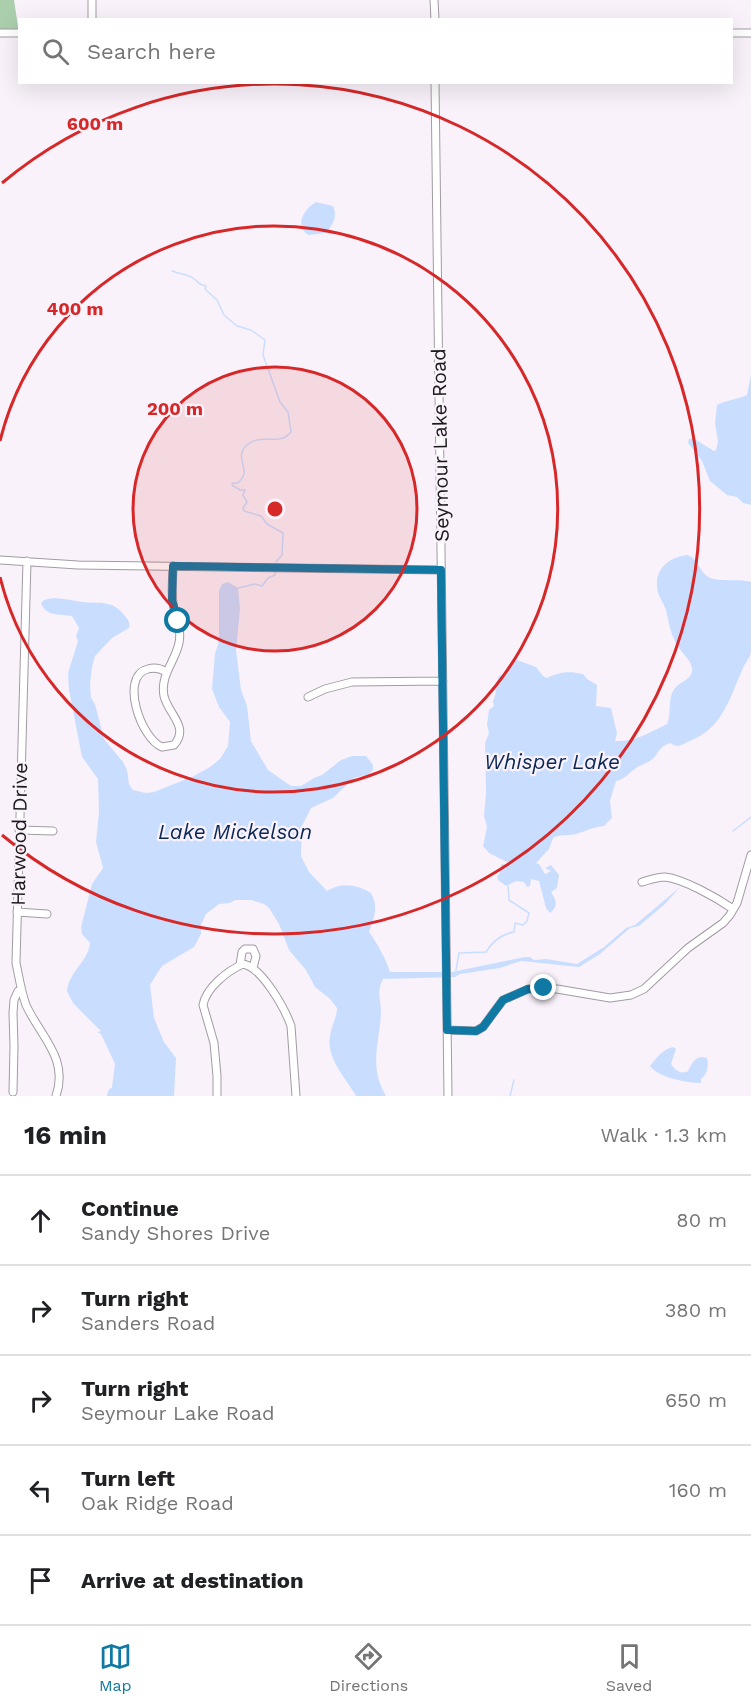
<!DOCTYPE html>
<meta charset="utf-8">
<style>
body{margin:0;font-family:"Work Sans",sans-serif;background:#f2f2f2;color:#202124}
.stop{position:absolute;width:18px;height:18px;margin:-14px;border:4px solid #0f79a4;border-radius:50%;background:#fff}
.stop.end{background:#0f79a4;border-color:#fff;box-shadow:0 2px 6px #0008}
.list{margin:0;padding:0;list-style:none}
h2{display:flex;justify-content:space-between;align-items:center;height:78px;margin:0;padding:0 24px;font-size:26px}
h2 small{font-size:20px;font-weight:400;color:#757577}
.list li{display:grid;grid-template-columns:39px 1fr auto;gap:18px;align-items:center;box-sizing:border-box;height:90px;padding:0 24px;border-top:2px solid #e0e0e0}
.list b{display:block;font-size:22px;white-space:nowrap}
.list p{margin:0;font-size:20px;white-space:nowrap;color:#757577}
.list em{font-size:20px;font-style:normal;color:#757577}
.icon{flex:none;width:33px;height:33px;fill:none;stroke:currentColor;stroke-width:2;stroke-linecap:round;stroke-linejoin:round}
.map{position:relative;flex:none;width:751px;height:1096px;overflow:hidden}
.search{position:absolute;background:#fff;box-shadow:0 6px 24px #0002;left:18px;right:18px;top:18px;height:66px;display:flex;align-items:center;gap:15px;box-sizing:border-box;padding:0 21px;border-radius:0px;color:#757577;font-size:22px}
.sheet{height:528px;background:#fff}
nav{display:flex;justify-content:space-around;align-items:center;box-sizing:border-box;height:84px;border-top:2px solid #e0e0e0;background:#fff;font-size:16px;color:#757577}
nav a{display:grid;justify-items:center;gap:3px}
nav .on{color:#0f79a4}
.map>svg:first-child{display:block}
.green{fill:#abcfac}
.water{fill:#c9deff}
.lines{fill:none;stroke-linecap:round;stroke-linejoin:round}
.stream{stroke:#c9deff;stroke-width:1.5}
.minor-casing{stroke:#a29ba3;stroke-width:9}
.minor{stroke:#fff;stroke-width:7}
.route{stroke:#0f79a4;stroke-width:8}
.ring{fill:none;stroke:#d62828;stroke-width:3}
.labels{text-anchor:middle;stroke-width:4.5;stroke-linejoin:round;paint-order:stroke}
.street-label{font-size:20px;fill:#1c191c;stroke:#faf2fb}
.water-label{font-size:21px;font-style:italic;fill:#092756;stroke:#faf2fb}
.centre{fill:#d62828;stroke:#faf2fb;stroke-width:3}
.ring-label{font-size:18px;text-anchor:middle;font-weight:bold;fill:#d62828;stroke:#faf2fb;stroke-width:4.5;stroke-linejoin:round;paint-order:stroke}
</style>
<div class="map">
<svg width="751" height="1096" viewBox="0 0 751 1096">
<rect width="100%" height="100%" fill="#faf2fb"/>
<path class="green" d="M0 0H14L19 33H0Z"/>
<path class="water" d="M316 202 333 206C338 217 333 224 326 233L308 235C294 225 304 209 316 202Z
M751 374V505L743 503 737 497 727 495 710 481 702 461 688 443 689 439 693 438 714 451 716 450 718 442 715 423 717 405C722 402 740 398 747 395Z
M687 555C699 559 698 569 707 576 715 583 739 578 751 582 751 602 751 634 751 652 750 658 745 663 743 668 730 697 723 728 690 741 682 744 679 749 670 743 662 746 661 748 656 755 651 763 643 763 636 768 629 773 625 779 616 781L610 801 612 818 604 826C593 827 586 831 576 834 568 836 559 834 553 838L549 849 536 863 539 864 545 874 551 871 545 868 551 865 559 875 557 888 551 892C556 900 559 906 550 913L546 908 539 881 531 879 530 886 527 887 524 882 516 881 506 886 498 880 497 877 501 871V864L507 865 509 863 489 853 483 846 487 827 484 816 486 792 485 743 489 733 487 725 489 710 494 706 493 701 496 693 495 686 499 676 508 672V667L517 660 536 667 543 676 547 678C560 672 568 671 583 674L587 679 597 685 596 706 611 708 617 733 615 741C635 742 650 732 667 724 672 713 667 698 675 688 680 682 694 678 692 668 691 660 681 652 677 645 670 633 669 623 666 610 664 604 660 599 658 593 653 571 666 558 687 555Z
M228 582 238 588 240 609 236 650 241 690 247 706 251 741 268 770 291 786H301L314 778 322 775 341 760 352 756H366L373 765V770L369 774 354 778 333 798 311 808 302 826 301 856 309 872 327 891C340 882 357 884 371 893 379 908 374 917 369 932 377 943 386 959 390 972H452L525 957H530L534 960 546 959 577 964 604 947 626 928 635 925 680 887 665 904 639 926 630 928 600 954 579 967 521 961 500 968 460 974 455 977 383 979C376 993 381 998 381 1012 380 1043 368 1065 386 1096H356C346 1078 326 1059 330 1036 331 1026 337 1018 337 1008L330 999 315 987 306 970 289 950 279 924 269 908 264 904 251 900H235L230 903 219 904 206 914 201 925V934L194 947 162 966 150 985 154 1018 164 1042 176 1058 174 1096H107L108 1091 112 1087 115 1064 101 1034 97 1032 101 1031 73 1003 67 991C69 971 88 962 90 943L82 934 81 927 92 884 103 868 96 842 99 812 98 779 82 757 69 690 68 673 78 641 76 636 79 628 72 616C60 614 46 617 41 603L44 600C57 596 68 600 82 602 100 604 112 599 125 616 129 621 130 622 129 628L112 638 95 656 92 667 90 684 91 698 95 704 104 739 123 762 127 770 129 784 133 790 146 793 154 792 194 776 210 767 220 759 228 746 230 722 219 707 212 689 215 654 219 641V591L222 584Z
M673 1047 676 1049 671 1064C675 1070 681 1075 688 1071 692 1063 696 1054 707 1058 709 1065 707 1075 701 1079V1083C688 1083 659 1078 650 1066 657 1057 662 1050 673 1047Z"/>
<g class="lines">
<path class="stream" d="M172 271C179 274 187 274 193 278 199 282 198 285 206 286L205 289 217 300 224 315 237 326 251 330 265 340 263 355 280 402 288 412 291 432C278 448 260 430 244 448 238 456 244 464 244 471 245 476 241 480 238 483H233L232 485 240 490H245L243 495 247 502 243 508 244 511 261 516 267 524 283 533 282 555 276 562
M238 588 255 584 262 586 268 578 275 575 276 571
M733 831 751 817
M456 970 459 953 486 952C492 942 502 934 514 932L515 923 523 925 527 921 529 913 509 900 508 886
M510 1096 514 1080"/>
<defs>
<path id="minor" d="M92 0V20
M434 0 435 20
M0 33H20
M732 33H751
M435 82 448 1096
M0 560 78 565 441 570
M27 561 16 963C19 977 21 991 26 1005 40 1036 69 1058 56 1096
M166 672C160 668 155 667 148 669 119 676 141 739 162 747L174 745C190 727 168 714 164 696 160 675 175 662 179 643 182 628 175 617 173 603 171 591 173 578 173 566
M308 697 325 689 352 682 443 681
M19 830 53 831
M642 882C649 880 657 877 665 877 684 879 717 898 733 909
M17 912 47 914
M240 965 242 952 245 949H253L256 956 253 968
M447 1030 476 1031 483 1027 503 1000 528 989H557L610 998 631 995 644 989 688 948 723 923 730 915 737 903 751 855
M13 1092 14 1046 13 1013 14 1000 18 991 21 990
M217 1096V1076L214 1043 203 1005C206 988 227 971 243 964 262 967 285 1009 291 1026L296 1096"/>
</defs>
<use href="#minor" class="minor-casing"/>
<use href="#minor" class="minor"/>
</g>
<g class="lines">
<path class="route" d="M178 621 172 600 173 566 441 570 447 1030 476 1031 483 1027 503 1000 528 989 544 988"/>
</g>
<circle cx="275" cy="509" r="142" fill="#d62828" fill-opacity=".12"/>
<g class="ring">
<circle cx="275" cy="509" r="142"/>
<path d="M0 441A283 283 0 1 1 0 577"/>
<path d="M2 183A425 425 0 1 1 2 835"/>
</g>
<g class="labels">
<g class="street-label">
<text transform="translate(440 445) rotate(-91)" y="7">Seymour Lake Road</text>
<text transform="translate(19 834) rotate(-89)" y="7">Harwood Drive</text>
</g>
<g class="water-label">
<text x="552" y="769">Whisper Lake</text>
<text x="235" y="839">Lake Mickelson</text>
</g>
</g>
<circle cx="275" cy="509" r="9" class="centre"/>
<g class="ring-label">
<text x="95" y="130">600 m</text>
<text x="75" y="315">400 m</text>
<text x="175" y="415">200 m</text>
</g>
</svg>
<div class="stop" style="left:178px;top:621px"></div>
<div class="stop end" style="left:544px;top:988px"></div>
<div class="search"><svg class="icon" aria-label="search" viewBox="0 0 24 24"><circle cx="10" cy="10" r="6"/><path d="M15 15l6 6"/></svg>Search here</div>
</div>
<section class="sheet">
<h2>16 min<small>Walk · 1.3 km</small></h2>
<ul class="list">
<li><svg class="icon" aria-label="ahead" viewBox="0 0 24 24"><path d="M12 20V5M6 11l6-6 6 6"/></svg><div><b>Continue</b><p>Sandy Shores Drive</p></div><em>80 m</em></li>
<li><svg class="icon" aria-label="right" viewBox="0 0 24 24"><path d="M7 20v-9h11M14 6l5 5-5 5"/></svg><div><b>Turn right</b><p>Sanders Road</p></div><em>380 m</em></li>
<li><svg class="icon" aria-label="right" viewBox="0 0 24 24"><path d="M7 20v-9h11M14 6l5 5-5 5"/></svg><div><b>Turn right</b><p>Seymour Lake Road</p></div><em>650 m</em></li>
<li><svg class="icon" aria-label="left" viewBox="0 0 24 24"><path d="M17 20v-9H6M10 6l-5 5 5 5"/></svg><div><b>Turn left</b><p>Oak Ridge Road</p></div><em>160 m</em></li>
<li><svg class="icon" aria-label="arrive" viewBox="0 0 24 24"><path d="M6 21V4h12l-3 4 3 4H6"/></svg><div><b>Arrive at destination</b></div></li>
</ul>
</section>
<nav>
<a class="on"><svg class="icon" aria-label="map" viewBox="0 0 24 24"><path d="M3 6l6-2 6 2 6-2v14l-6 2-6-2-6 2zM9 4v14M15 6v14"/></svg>Map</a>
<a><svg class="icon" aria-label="directions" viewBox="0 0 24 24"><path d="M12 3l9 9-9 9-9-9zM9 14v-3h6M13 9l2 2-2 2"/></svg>Directions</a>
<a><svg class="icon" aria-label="saved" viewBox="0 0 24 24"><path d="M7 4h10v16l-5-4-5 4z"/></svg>Saved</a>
</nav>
